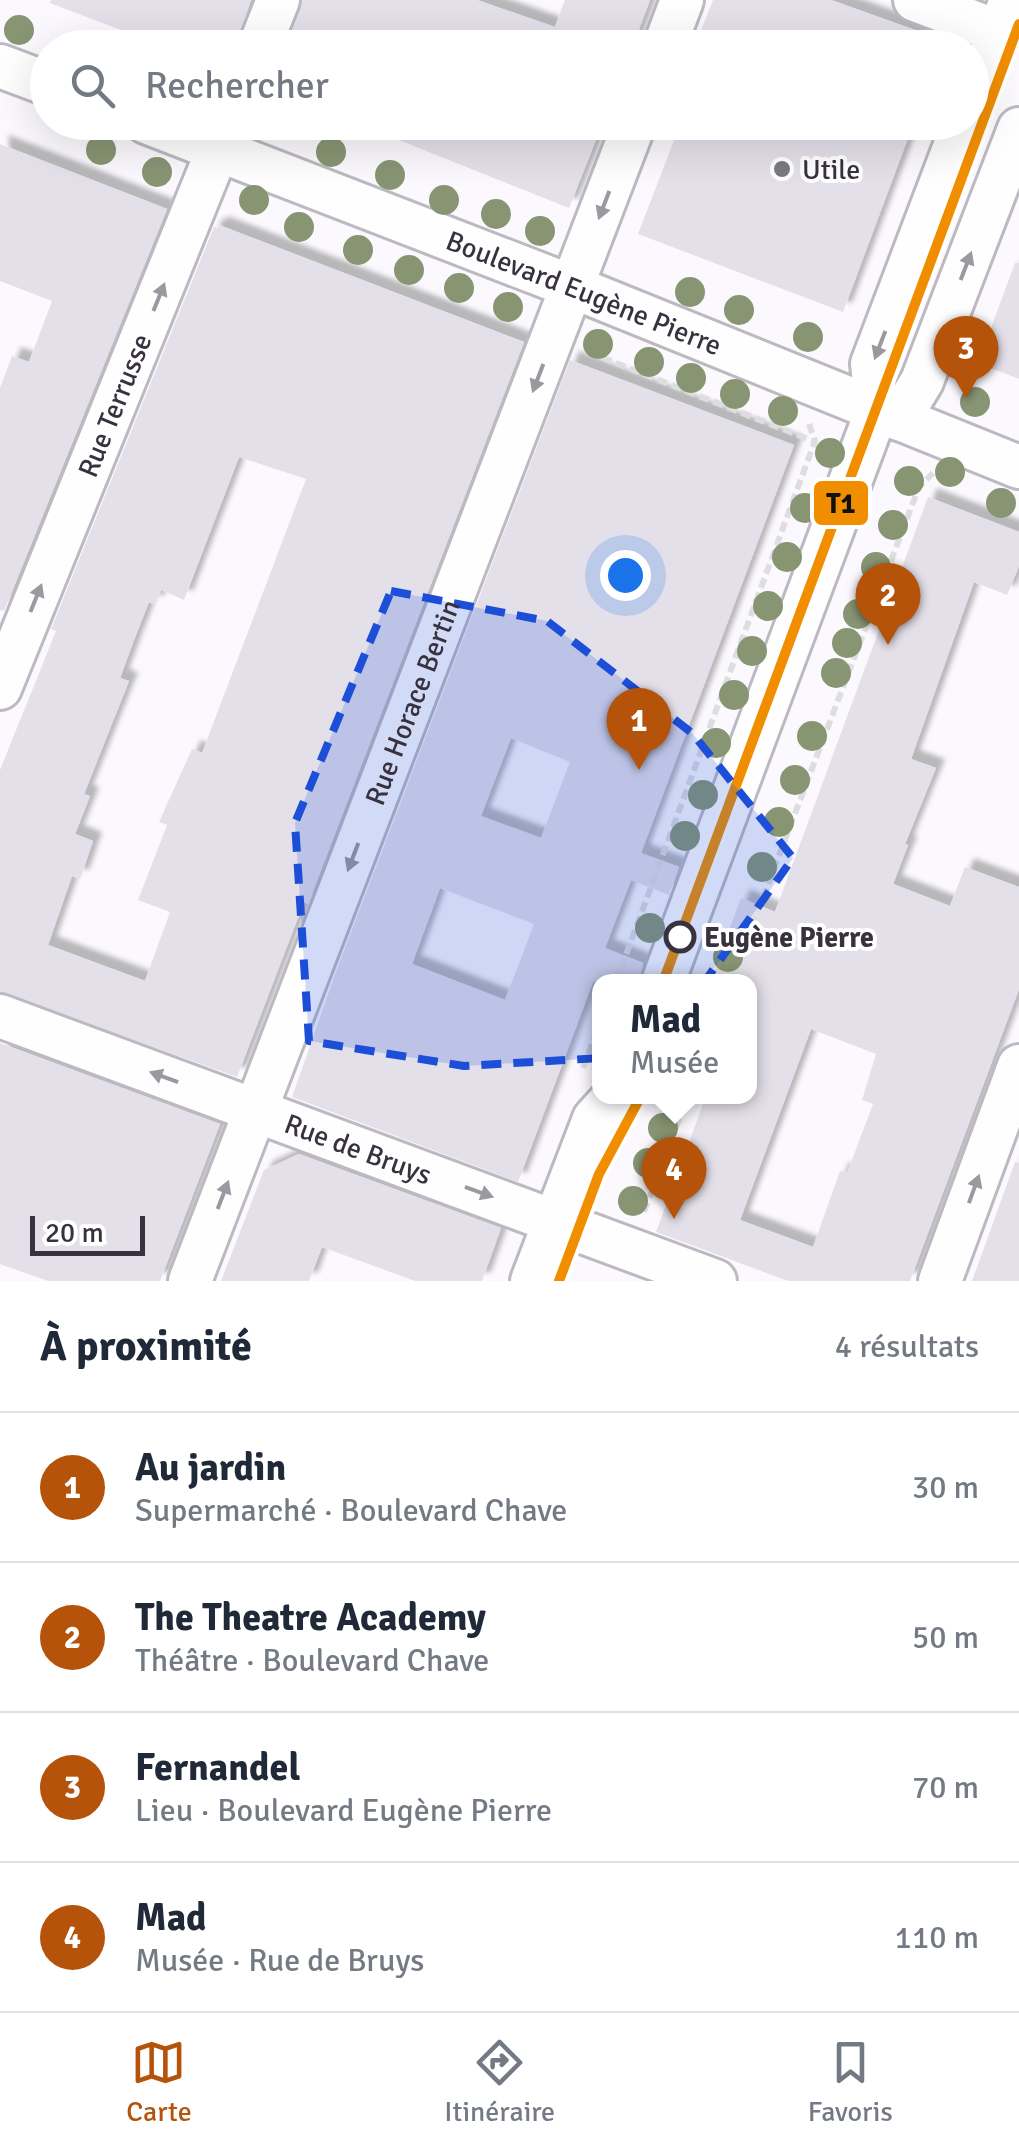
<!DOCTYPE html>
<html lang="fr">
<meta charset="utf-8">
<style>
body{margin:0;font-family:Signika,sans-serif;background:#f6f6f7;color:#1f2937}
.scale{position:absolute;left:30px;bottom:25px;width:115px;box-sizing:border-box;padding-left:10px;border:5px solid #38323f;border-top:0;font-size:28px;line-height:35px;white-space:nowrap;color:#38323f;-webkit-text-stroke:8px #fff;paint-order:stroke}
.you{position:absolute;left:625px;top:575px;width:35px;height:35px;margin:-25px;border:8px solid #fff;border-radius:50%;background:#1a73e8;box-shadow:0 0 0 15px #1a73e833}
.badge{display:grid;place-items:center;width:65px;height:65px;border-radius:50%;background:#b45309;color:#fff;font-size:32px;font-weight:700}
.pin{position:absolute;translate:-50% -82px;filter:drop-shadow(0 2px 5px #0008)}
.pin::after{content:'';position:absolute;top:52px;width:35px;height:30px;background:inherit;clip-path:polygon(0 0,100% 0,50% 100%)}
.popup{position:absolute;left:592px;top:974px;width:165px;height:130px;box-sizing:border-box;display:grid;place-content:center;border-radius:20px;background:#fff;filter:drop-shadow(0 2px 8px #0005);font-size:32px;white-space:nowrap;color:#747a83}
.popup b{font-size:38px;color:#1f2937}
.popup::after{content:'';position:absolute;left:50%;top:100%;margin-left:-20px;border:20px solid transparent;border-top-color:#fff}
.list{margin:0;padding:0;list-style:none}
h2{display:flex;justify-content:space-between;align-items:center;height:130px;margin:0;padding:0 40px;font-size:42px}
h2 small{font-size:32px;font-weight:400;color:#747a83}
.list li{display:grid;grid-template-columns:65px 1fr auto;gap:30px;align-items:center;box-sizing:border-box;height:150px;padding:0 40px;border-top:2px solid #e0e1e3}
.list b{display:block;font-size:38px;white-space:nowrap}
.list p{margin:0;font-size:32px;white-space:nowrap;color:#747a83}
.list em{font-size:32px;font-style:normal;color:#747a83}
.icon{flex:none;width:55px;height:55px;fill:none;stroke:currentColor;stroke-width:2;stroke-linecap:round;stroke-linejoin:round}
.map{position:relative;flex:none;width:1019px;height:1281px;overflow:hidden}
.search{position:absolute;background:#fff;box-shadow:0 10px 40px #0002;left:30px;right:30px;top:30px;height:110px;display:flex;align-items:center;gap:25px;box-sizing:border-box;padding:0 35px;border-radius:55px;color:#747a83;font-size:38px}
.sheet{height:730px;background:#fff}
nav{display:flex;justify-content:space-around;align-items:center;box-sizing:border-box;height:140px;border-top:2px solid #e0e1e3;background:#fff;font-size:28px;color:#747a83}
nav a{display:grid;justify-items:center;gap:5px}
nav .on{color:#b45309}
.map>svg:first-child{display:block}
.building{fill:#e4e0ea;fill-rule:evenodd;filter:url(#shadow)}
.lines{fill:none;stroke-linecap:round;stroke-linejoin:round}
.minor-casing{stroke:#bcb9c1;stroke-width:48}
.path{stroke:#dedddf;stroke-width:6;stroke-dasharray:10 5;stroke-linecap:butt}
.minor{stroke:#fefeff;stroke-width:42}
.tram-1-casing{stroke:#fff;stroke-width:18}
.tram-1{stroke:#f18e00;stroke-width:10}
.tree{fill:#879573}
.oneway{fill:#9b989f}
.marked{fill:#1d4ed8;fill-opacity:0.2;stroke:#1d4ed8;stroke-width:8;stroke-dasharray:20 12;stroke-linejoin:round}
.poi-dot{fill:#7c7882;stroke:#fff;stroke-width:4}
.stop-dot{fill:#fff;stroke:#38323f;stroke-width:5}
.labels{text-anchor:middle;stroke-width:8;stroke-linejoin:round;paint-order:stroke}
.poi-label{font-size:28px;fill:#38323f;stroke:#fff;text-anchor:start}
.street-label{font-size:28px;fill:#38323f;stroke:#fff}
.stop-label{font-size:28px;font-weight:bold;fill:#38323f;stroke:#fff;text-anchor:start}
.line-badge{stroke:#fff;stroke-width:4}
.pale-badge-label{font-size:28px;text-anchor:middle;font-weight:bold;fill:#111}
</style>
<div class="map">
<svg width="1019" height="1281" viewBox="0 0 1019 1281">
<defs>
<filter id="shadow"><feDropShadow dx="9" dy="-9" stdDeviation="2.5" flood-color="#0004"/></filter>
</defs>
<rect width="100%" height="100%" fill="#fbf9fe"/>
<path class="building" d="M51 0H251L235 48H168L50 3Z
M302 0H477L555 27 565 0H650L632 48H286Z
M713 0H831L951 43 950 48H694Z
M354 122H603L569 208Z
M681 122H914L843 312 638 234Z
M0 144 167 209 4 611 0 610V388L12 356 29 362 52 301 0 281Z
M219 225 524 342 308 904 304 902 237 1077 0 992V770L56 631 51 629 214 227 218 228ZM239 457 306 479 202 753 192 749 159 822 167 825 138 900 170 912 145 981 48 945 72 876 80 879 93 841 75 834 90 796 84 794 129 681 120 678 134 640 149 602 155 605 161 590 184 600Z
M1015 263H1019V379L978 363Z
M570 360 794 445 641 853 679 867 669 895 631 880 605 948 643 963 639 982H593L518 1182 292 1097 337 969ZM511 738 570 762 541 838 481 816ZM440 888 534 924 505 1000 412 964Z
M928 497 1019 532V566L1007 595 974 582 911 759 936 768 905 844 908 845 893 884 950 906 965 867 1019 887V989L910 1281H788L656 1232 706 1096H749V982H710L741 898 775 912ZM811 1029 876 1054 862 1100 873 1104 847 1173 840 1171 813 1247 740 1220Z
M0 1043 220 1124 160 1281H48L0 1264Z
M299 1154 501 1228 482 1281H415L322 1247 309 1281H221L264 1170Z
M1015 1162 1019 1163V1281H972Z"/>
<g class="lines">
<defs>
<g id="minor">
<path d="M915 0 999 32"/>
<path d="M259 48 278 0"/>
<path d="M664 48 682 0"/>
<path d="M0 66 48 84"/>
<path d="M972 104 1011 0"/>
<path id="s1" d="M146 122 573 287 1019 467"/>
<path d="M899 419 922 381 1019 129"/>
<path id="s2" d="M0 688 229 122"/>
<path d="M663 982 877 410 872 364 964 122"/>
<path id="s3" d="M0 1016 715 1281"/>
<path id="s4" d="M190 1281 635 122"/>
<path d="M532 1281 594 1119 615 1096"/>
<path d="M940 1281 1019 1066"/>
</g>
</defs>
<use href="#minor" class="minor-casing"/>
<path class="path" d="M588 352 813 441
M616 982 815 441 809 424
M731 982 919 487 933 473
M583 1068 599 1026
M644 1212 688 1096"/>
<use href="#minor" class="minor"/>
<defs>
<path id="tram-1" d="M663 982 1019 24
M559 1281 599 1174 641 1096"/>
</defs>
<use href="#tram-1" class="tram-1-casing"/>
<use href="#tram-1" class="tram-1"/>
</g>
<g class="tree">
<circle cx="19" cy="30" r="15"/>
<circle cx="101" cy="150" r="15"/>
<circle cx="331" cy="152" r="15"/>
<circle cx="157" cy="172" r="15"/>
<circle cx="390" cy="175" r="15"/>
<circle cx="254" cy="200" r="15"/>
<circle cx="444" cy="200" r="15"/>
<circle cx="496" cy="214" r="15"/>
<circle cx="299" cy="227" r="15"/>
<circle cx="540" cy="231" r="15"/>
<circle cx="358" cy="250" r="15"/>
<circle cx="409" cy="270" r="15"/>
<circle cx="459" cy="288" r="15"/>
<circle cx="690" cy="292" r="15"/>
<circle cx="508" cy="307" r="15"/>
<circle cx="739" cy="310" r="15"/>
<circle cx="808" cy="337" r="15"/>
<circle cx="598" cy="344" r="15"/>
<circle cx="649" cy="362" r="15"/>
<circle cx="691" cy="378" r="15"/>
<circle cx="735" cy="394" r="15"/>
<circle cx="975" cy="402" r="15"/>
<circle cx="783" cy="411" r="15"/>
<circle cx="830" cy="453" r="15"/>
<circle cx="950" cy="472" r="15"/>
<circle cx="909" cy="481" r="15"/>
<circle cx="1001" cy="503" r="15"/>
<circle cx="805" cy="508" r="15"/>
<circle cx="893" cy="525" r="15"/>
<circle cx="787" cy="557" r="15"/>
<circle cx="876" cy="567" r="15"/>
<circle cx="768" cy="606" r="15"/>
<circle cx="858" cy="614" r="15"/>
<circle cx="847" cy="643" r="15"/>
<circle cx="752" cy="651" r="15"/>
<circle cx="836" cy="673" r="15"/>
<circle cx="734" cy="695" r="15"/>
<circle cx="812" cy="736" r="15"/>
<circle cx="716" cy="743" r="15"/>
<circle cx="795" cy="780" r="15"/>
<circle cx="703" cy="795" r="15"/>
<circle cx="779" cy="822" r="15"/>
<circle cx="685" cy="836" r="15"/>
<circle cx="762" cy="867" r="15"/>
<circle cx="650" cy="928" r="15"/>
<circle cx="728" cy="957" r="15"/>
<circle cx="663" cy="1128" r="15"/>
<circle cx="648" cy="1163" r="15"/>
<circle cx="633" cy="1201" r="15"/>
</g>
<defs><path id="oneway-solid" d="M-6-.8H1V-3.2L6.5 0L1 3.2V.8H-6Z" transform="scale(2.5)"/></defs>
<g class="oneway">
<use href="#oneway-solid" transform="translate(604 205) rotate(111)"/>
<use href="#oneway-solid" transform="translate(966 266) rotate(-69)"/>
<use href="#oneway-solid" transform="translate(159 297) rotate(-68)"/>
<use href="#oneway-solid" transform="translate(880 345) rotate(111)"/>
<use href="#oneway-solid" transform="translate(538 378) rotate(111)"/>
<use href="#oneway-solid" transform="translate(36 598) rotate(-68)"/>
<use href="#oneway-solid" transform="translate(353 857) rotate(111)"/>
<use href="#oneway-solid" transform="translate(164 1077) rotate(-160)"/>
<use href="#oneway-solid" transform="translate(974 1189) rotate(-70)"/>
<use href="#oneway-solid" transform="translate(479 1192) rotate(20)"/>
<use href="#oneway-solid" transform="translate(223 1195) rotate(-69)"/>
</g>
<path class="marked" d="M391 591 547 621 692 733 793 858 652 1055 464 1066 309 1041 295 823Z"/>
<circle class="poi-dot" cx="782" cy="169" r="10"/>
<circle class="stop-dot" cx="680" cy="937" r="14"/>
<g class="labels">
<g class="poi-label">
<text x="802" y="179">Utile</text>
</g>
<g class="street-label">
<text dy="10" stroke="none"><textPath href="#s1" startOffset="470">Boulevard Eugène Pierre</textPath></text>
<text dy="10" stroke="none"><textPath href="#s2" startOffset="305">Rue Terrusse</textPath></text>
<text dy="10" stroke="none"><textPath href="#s4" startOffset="620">Rue Horace Bertin</textPath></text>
<text dy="10" stroke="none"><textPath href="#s3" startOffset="382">Rue de Bruys</textPath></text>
</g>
<g class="stop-label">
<text x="704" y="947">Eugène Pierre</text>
</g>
</g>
<rect class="line-badge" x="812" y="479" width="58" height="48" rx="10" fill="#f18e00"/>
<g class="pale-badge-label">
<text x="841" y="513">T1</text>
</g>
</svg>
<div class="scale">20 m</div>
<div class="you"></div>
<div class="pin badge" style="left:639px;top:770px">1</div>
<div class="pin badge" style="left:888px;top:645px">2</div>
<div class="pin badge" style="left:966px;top:398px">3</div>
<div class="pin badge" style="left:674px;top:1219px">4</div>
<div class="popup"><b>Mad</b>Musée</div>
<div class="search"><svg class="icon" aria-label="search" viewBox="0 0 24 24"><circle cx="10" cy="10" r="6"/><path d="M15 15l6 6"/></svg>Rechercher</div>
</div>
<section class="sheet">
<h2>À proximité<small>4 résultats</small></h2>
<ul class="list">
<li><span class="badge">1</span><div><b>Au jardin</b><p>Supermarché · Boulevard Chave</p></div><em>30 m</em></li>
<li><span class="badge">2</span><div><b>The Theatre Academy</b><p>Théâtre · Boulevard Chave</p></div><em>50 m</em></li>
<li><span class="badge">3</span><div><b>Fernandel</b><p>Lieu · Boulevard Eugène Pierre</p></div><em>70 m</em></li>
<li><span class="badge">4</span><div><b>Mad</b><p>Musée · Rue de Bruys</p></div><em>110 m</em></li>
</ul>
</section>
<nav>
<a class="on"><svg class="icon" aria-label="map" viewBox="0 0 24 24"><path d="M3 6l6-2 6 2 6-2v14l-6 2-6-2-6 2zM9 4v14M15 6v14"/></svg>Carte</a>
<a><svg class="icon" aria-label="directions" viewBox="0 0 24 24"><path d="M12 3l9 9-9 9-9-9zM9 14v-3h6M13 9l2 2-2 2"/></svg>Itinéraire</a>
<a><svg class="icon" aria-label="saved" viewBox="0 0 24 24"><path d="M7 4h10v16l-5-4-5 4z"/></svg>Favoris</a>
</nav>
